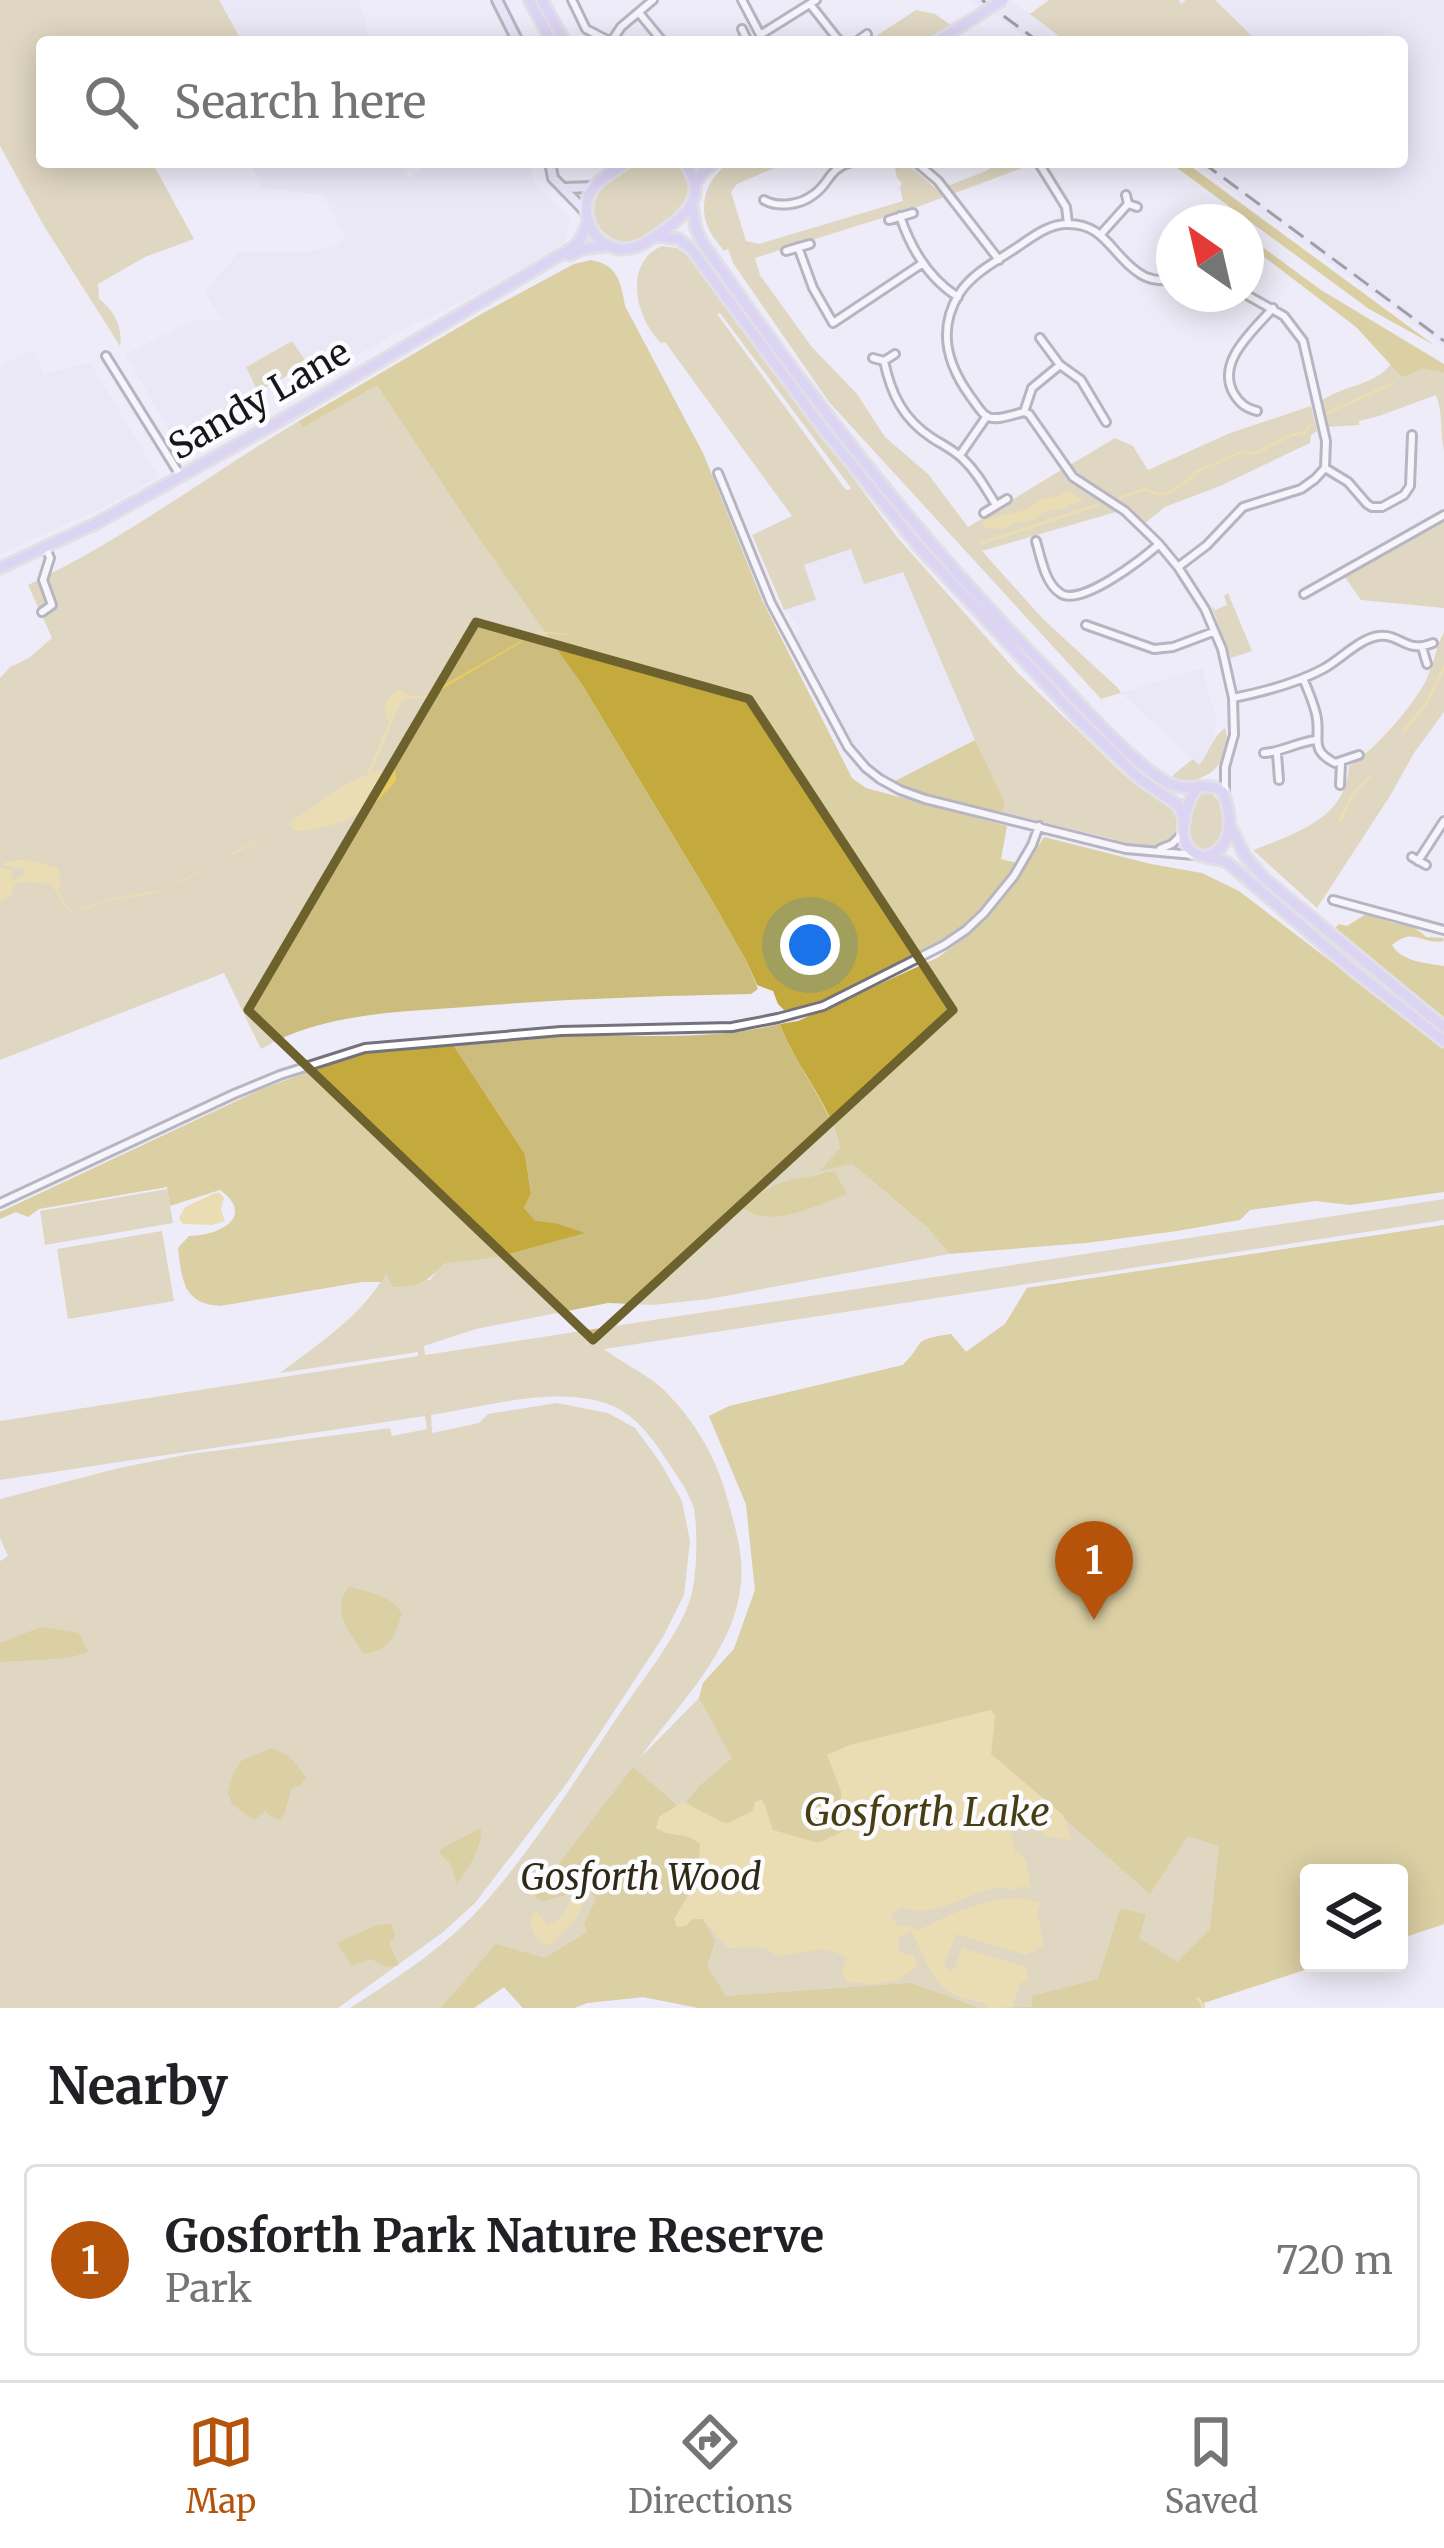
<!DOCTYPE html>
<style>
body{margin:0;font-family:Merriweather,serif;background:#f6f6f6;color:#202124}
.controls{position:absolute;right:36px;bottom:36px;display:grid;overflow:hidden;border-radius:12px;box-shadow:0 6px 30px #0003}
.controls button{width:108px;height:108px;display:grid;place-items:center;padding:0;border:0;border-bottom:3px solid #e0e0e0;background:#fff;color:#202124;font:60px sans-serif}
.compass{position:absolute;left:1156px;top:204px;width:108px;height:108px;border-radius:50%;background:#fff;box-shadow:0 6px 30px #0003;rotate:326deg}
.you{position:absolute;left:810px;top:945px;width:42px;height:42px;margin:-30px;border:9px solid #fff;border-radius:50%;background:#1a73e8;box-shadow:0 0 0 18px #1a73e833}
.badge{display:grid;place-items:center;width:78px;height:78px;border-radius:50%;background:#b45309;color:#fff;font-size:39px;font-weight:700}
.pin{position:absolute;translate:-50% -99px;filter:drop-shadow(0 3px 6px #0008)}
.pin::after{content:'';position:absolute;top:63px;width:42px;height:36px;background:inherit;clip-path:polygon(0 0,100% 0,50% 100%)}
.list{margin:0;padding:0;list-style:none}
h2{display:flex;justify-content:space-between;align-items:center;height:156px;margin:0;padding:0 48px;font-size:51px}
h2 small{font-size:39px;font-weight:400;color:#757577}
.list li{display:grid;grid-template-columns:78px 1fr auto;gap:36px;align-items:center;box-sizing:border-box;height:192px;margin:0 24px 24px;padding:0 24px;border:3px solid #e0e0e0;border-radius:12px}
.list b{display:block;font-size:45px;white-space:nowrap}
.list p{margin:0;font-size:39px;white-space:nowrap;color:#757577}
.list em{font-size:39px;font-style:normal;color:#757577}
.icon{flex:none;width:66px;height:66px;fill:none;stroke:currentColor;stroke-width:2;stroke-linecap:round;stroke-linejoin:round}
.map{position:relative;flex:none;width:1444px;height:2008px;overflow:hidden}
.search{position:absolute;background:#fff;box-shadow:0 6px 30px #0003;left:36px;right:36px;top:36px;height:132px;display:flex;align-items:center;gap:30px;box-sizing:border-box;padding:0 42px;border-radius:12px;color:#757577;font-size:45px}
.sheet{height:372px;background:#fff}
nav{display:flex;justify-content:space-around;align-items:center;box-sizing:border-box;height:168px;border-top:3px solid #e0e0e0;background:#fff;font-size:33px;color:#757577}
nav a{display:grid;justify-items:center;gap:6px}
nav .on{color:#b45309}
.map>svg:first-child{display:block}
.built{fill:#e5e0f4}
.green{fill:#ccbd7f;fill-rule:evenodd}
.forest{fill:#c4aa3d}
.water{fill:#e5cb60}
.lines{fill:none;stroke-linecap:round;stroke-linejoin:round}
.stream{stroke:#e5cb60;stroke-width:3}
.street-casing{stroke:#74727d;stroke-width:12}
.secondary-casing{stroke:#74727d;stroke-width:14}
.primary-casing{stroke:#d1d0d1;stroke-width:15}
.street{stroke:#fff;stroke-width:6}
.secondary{stroke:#e2dbf5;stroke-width:8}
.primary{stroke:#c6b7eb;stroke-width:9}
.rail{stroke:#3f3e44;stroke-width:3;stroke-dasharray:18 9;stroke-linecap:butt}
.primary-bridge-casing{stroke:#d1d0d1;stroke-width:15;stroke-linecap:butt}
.primary-bridge{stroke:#c6b7eb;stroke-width:9}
.marked{fill:none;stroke:#6d612e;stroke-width:9;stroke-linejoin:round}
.labels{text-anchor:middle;stroke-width:9;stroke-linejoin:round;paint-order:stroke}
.street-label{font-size:36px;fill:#17161b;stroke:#fcfbfe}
.park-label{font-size:36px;font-style:italic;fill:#2f2a17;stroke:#fcfbfe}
.water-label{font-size:39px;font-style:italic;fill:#493e11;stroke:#fcfbfe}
</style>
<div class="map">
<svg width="1444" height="2008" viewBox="0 0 1444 2008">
<rect width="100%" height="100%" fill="#efecf9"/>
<path class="built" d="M219 0H358L365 19 368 42H240Z
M968 0H1011L1030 14 1049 0H1444V346L1191 162H1402V42H1031L996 16Z
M250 162H398L408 177 433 162H529L534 184 571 217 564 243 477 294 394 334 318 378 292 341 247 366 265 414 189 458 184 456 125 354 195 320 222 321 205 292 238 253 311 251 330 247 346 239 324 195 263 188Z
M33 350 44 374 90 362 157 473 156 478 104 507 0 554V365Z
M852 549 864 583 903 571 975 740 895 781 879 769 850 738 798 639 799 627 790 614 784 610 816 600 804 565Z
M1202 668 1217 722 1211 746 1199 765 1121 693Z"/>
<path class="green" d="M0 0H219L239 36 240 42H42V162H152L194 239 145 257 98 284 99 299C114 310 123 327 120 346L44 226 0 146Z
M1049 0H1178L1182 4 1186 0H1215L1258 42H1067L1030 14Z
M916 10 935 14 952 26 924 42H867Z
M637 162H674C704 190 680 211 655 228 648 233 640 240 631 241 603 246 584 213 600 191 609 179 625 171 637 162Z
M731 162H788L737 184 731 192 746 241 759 244 903 201 900 188 902 183 897 178 894 162C913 164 923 178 937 190L986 171 998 162H1038L920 206 755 258 760 275 811 346 857 394 885 437 928 474 968 527 1061 470 1068 480 1116 512 982 551 1043 619 1118 688 1121 693 1101 699 829 402 733 263 728 249 724 251C718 243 710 234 707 225 698 201 710 174 731 162Z
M662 246 677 248 687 255 897 537 1017 672 1124 775 1172 810 1177 816 1178 830C1162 851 1134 852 1113 839L1002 812 1005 802 975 740 903 572 864 584 851 549 804 565 816 600 784 610 752 535 792 516 665 342 661 343C636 319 622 263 662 246ZM720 313 851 488V489L846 490 717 314Z
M292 341 308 364 258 392 246 367Z
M1391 364 1402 376 1423 369 1444 373V451C1440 432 1443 413 1436 395L1379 416 1359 421V425L1327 427 1320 402C1342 385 1375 386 1391 364Z
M379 378 581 683 707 892 747 962 758 989 751 994C656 996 561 999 466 1007 398 1012 322 1013 261 1049L224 973 0 1060V678L10 667 29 658 52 638 28 585C151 527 256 436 379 378Z
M1311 406 1317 431 1311 435 1310 443 1220 486 1165 507 1144 524C1123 499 1092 489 1070 465L1115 438 1133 446 1148 470 1230 433Z
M1444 519V608L1361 600 1344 576Z
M1228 593 1252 651 1231 658 1211 605 1215 610 1227 605 1224 596Z
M1444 632V712L1414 753 1390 796 1317 908 1253 850C1296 833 1346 819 1349 766 1372 753 1416 703 1427 678 1434 663 1436 647 1444 632Z
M1225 728C1235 760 1206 788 1172 779L1174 774 1193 759 1199 765C1210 752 1212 737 1225 728Z
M1205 791C1229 798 1227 835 1213 851L1198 849 1192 843C1186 826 1188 799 1205 791Z
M780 1024C795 1067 830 1103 840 1148L832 1158 852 1164 929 1229 949 1254 709 1299 653 1305 608 1303 476 1329 424 1346 425 1355 1444 1199V1220L604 1349C622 1363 646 1373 664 1390 695 1421 717 1458 728 1501 735 1526 744 1556 741 1583 735 1651 678 1704 641 1757L699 1698 703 1683 734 1649 755 1590 746 1504 709 1416 903 1365C928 1341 908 1341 951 1334L966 1352 1005 1324 1027 1288 1444 1225V1924L1399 1939V1873H1309V1963H1326L1175 2008H699L643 1997 587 2003 574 2008H523L504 1987 474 2008H350C395 1979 444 1948 480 1908 532 1851 575 1780 618 1716 640 1683 678 1636 690 1600 697 1579 698 1532 694 1509 690 1493 677 1476 668 1462 648 1432 631 1408 594 1400 542 1389 483 1407 431 1415L432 1433 479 1423 488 1414 557 1403 608 1413 635 1428 660 1462 682 1501 690 1541 684 1595 663 1637 567 1783 475 1903 442 1933 338 2008H0V1561L8 1556 0 1538V1499L119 1468 190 1454 390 1428 392 1436 427 1429 425 1416 0 1480V1421L418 1356V1352L280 1373C318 1344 362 1316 386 1273L430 1280 442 1264 493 1258 555 1223 534 1222 524 1208 531 1192 525 1154 452 1043C487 1040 521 1036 555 1036 630 1034 707 1042 780 1024Z
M167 1189 173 1223 45 1245 40 1211Z
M162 1231 174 1301 68 1319 57 1249Z"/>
<path class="forest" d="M1169 162H1185L1434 345 1369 309Z
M1246 235 1321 290 1444 364V373L1423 369 1402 377 1356 327 1246 243Z
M591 260C617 264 621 282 625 306L704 455 763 602 852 778 866 788 1007 826 1001 859 1017 863 985 904 961 927 929 948 812 1006 784 1010 778 1004 773 991 757 985 747 962 707 892 581 683 476 534 377 385 303 427 299 421 483 313 574 264Z
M975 740 1005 802 1002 812 916 792 895 781Z
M1044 837 1151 864 1202 873 1239 891 1444 1048V1192L1350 1205 1315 1201 1250 1210 1240 1220 1177 1231 1086 1243 949 1254 929 1229 852 1164 820 1171 840 1148C831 1103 795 1067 780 1024L798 1021 937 958 955 945 999 904Z
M1366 914C1375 916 1384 921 1393 923 1408 926 1414 925 1426 937L1443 938 1444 941C1421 945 1414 926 1392 945 1402 962 1426 963 1444 966V1017L1338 933 1336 927 1339 924 1347 926Z
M452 1043 525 1154 531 1193 524 1208 535 1221 555 1223 585 1233 493 1258 443 1264C427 1283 417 1287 393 1287L386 1274 382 1282H362L220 1306C183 1304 182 1280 178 1248L189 1236C218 1236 257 1217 220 1190L170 1206 167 1187 39 1209 28 1217 16 1212 0 1219V1212L264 1088 364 1052Z
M826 1172H835L847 1194C819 1204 769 1231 743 1207 756 1197 770 1185 787 1181 803 1177 809 1179 826 1172Z
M1444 1225V1924L1399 1939V1873H1309V1963H1326L1204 2003 1205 2008H1005L1032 2007V1996L1098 1979 1120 1909 1146 1914 1139 1938 1177 1962 1210 1929 1219 1846 1188 1836 1150 1894 991 1754 995 1716 991 1710 850 1745 828 1755 841 1791 844 1831 818 1843 772 1830 765 1804 726 1824 686 1803 698 1787 732 1758 699 1698 703 1683 734 1649 755 1590 746 1504 709 1416 729 1406 903 1365C928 1341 908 1341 951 1334L966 1352 1005 1324 1027 1288Z
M349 1587C370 1592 388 1594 402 1613 395 1636 390 1651 364 1654 350 1633 330 1611 349 1587Z
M41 1627 79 1633 88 1651C73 1661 22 1660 0 1662V1643Z
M272 1748 290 1757 306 1777 301 1785 291 1789 285 1813 280 1819 271 1817 265 1811 254 1820 232 1804 228 1793 233 1774 241 1761Z
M633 1767 678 1806 659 1817 664 1833 691 1835 700 1843 699 1877 674 1920 703 1919 715 1941 707 1966 726 1996 911 1983 979 2008H699L643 1997 587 2003 574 2008H523L504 1987 474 2008H441L496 1944 545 1958 587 1932 584 1924 596 1899 584 1882 574 1884 566 1895 543 1901 534 1896Z
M481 1828C482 1850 469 1866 457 1884L450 1863 439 1853 442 1848Z
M392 1924 395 1936 389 1944 399 1965 386 1967 371 1959 352 1966 337 1943 377 1925Z"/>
<path class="water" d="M1067 490 1084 502 1069 504 1062 510H1047L1031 521 1017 522 1001 529 985 528 983 524 987 519 1026 510 1042 499 1060 496Z
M538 631 575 635 539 633 532 636 429 697 402 700 371 772 395 768 396 780C373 812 336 829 296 831L290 825 286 826C243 847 204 874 159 891 144 897 128 897 112 900 96 904 84 913 67 910L51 884 27 881 14 884 11 896 0 901V868L11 870 12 882 25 874 22 867 12 868 2 864C28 854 35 864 58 868L61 884 58 890 68 908 74 911 110 899 161 890 218 863 239 849 290 824 291 820C318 808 336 784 366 776L389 722C381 709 385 700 398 690L413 696H425Z
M215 1193H220L224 1198 221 1210 225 1221 212 1225 183 1224 179 1218 185 1207Z
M991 1710 995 1716 991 1754 1063 1815 1072 1840 1045 1836 1028 1816 1010 1824C1009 1834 1015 1843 1015 1853H1021L1026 1862 1031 1889 1023 1886 1015 1890C978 1878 944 1923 901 1907L891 1915 898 1927 911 1926 918 1931C950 1914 1006 1887 1041 1904L1037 1913 1044 1945 1026 1955 956 1934 944 1965 949 1971 955 1969 962 1948 1026 1967 1029 1980 1020 1983 1012 2007 987 2008 983 2002C932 1996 932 1969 911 1931L899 1937 898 1952 914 1956 917 1966C890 1988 880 1984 847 1982L842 1972 847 1957 825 1949 777 1956 764 1947 728 1948 703 1919H692L686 1926 677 1927 674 1919 699 1877 700 1844C687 1831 670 1838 656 1828L659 1817 683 1802 726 1824 752 1812 755 1802 762 1799 773 1830 818 1843 844 1831 841 1791 827 1755 850 1745Z
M580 1888 586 1897 576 1919 550 1945 541 1943C532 1932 526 1923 536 1911L548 1925C564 1918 568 1908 573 1892Z"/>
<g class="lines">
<path class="stream" d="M1325 414 1393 383
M1120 498 1145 489C1166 501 1174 489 1193 477L1194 473 1242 452 1256 453 1292 435 1305 433 1311 424
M981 543 1098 505
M1404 731 1426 704 1444 667
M1340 821 1352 796 1369 777
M1198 1998 1204 2008"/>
<defs>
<path id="street" d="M572 0 586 29 611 42 621 27 653 0
M742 0 764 42
M810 4 840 42
M640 14 663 42
M742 29 748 42
M760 35 816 0
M856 42 867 34
M916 162 938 181 999 260
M1040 165 1066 207 1068 224
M1126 195 1128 204 1137 207
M764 200C778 208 800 205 813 195 831 183 827 169 852 162
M900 216C911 249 928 278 958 297
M889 220 913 213
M1101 234 1128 204
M798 247 813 288 833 323 923 263
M786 251 810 244
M1174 281C1162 280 1149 281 1139 273 1111 255 1105 222 1065 224 1047 225 1031 238 1016 248 997 261 972 273 959 294 937 330 947 364 970 396 975 402 981 414 988 417 998 421 1014 414 1024 412L1029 414 1073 477 1125 511 1159 544 1178 567 1205 609 1222 649 1233 698 1234 735 1225 767V793
M106 356 180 475
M873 358 884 361 895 354
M884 361C891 394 903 419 932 438 943 445 954 450 963 459 977 472 986 489 996 505
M1060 365 1081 380 1106 422
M1257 411C1246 408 1240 404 1234 394 1215 362 1254 330 1273 308
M1024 412 1032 388 1060 365 1040 338
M960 455 987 416
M1325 468 1348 482 1367 504 1372 507H1382L1404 495 1410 486 1412 435
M718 473 771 603 848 747 866 768 880 779 900 790 925 799 1126 849 1194 855
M984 513 1007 499
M1036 541C1041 558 1045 583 1060 593 1079 608 1143 559 1159 544
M1178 567 1207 545 1243 507 1301 489 1315 479 1325 468 1326 441 1303 341 1284 316 1245 294
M1304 594 1444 515
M42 612 52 605 43 580 50 558 46 548
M1086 625 1154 649 1173 647 1213 632
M1422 647 1427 664
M1303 678C1308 691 1315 705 1317 719 1320 741 1310 750 1335 763L1359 755
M1233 698C1263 692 1295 684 1323 669 1340 660 1360 638 1379 636 1402 634 1406 654 1433 643
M1264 753C1282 752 1297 742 1316 740
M1277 754 1279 780
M1340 785 1341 763
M1160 849 1172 844 1183 833
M1412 857 1426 865
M1418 861 1444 821
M1333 900 1444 930
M0 1203 234 1094 280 1075 365 1048 561 1031 732 1027 778 1018 823 1006 944 945 966 930 984 913 1014 876 1032 845 1039 826"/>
<path id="secondary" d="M497 0 518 42
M550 162 553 178 585 211
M565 188 593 187"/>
<path id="primary" d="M529 0 552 42
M542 0 565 42
M627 162C616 170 598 179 591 191 578 214 594 247 620 249 637 250 650 240 663 231 690 212 708 194 684 162
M695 184 703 172 715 162
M692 204 696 229 702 242C806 392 918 539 1047 669 1081 704 1113 742 1151 772 1160 779 1169 785 1181 787 1198 790 1207 781 1223 792 1232 817 1235 845 1208 856
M656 236 679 239 691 249 824 430 919 547 1082 723 1140 779 1178 805 1185 821
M570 255 583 249 605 246
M0 568 97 523 276 423 572 248 579 242 588 222
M1199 786C1185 801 1172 846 1199 855 1209 859 1218 858 1228 863L1353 970 1444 1041
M1231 827 1245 856 1264 878 1444 1027"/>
</defs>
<use href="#street" class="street-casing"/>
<use href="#secondary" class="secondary-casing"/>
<use href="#primary" class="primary-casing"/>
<use href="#street" class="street"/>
<use href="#secondary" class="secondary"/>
<use href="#primary" class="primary"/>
<path class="rail" d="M982 0 1039 42
M1202 162 1444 341"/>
<defs>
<path id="primary-bridge" d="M936 42 1003 0"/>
</defs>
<use href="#primary-bridge" class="primary-bridge-casing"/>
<use href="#primary-bridge" class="primary-bridge"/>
</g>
<path d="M0 0H1444V2008H0ZM476 622 749 699 953 1010 593 1340 248 1010Z" fill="#efecf9" fill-opacity=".55" fill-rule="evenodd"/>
<path class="marked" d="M476 622 749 699 953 1010 593 1340 248 1010Z"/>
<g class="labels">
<g class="street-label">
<text transform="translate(259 399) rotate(-30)" y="13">Sandy Lane</text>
</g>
<g class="park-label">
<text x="641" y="1890">Gosforth Wood</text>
</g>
<g class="water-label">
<text x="927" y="1826">Gosforth Lake</text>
</g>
</g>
</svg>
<div class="controls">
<button><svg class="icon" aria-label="layers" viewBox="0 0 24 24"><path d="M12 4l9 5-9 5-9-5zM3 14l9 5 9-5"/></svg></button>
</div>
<svg class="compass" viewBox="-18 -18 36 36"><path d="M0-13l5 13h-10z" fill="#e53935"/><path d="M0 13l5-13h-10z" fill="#757577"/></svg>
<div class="you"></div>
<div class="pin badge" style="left:1094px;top:1620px">1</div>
<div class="search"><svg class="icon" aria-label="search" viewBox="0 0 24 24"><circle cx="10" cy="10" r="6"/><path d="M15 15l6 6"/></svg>Search here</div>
</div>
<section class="sheet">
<h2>Nearby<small></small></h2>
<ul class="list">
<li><span class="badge">1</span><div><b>Gosforth Park Nature Reserve</b><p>Park</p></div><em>720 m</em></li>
</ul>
</section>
<nav>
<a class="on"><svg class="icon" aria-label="map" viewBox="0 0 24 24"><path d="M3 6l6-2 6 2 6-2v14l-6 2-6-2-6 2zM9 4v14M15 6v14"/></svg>Map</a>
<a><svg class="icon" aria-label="directions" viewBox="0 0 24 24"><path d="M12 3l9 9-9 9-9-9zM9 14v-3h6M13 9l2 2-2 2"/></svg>Directions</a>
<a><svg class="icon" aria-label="saved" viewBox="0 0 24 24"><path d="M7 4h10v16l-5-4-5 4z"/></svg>Saved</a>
</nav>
